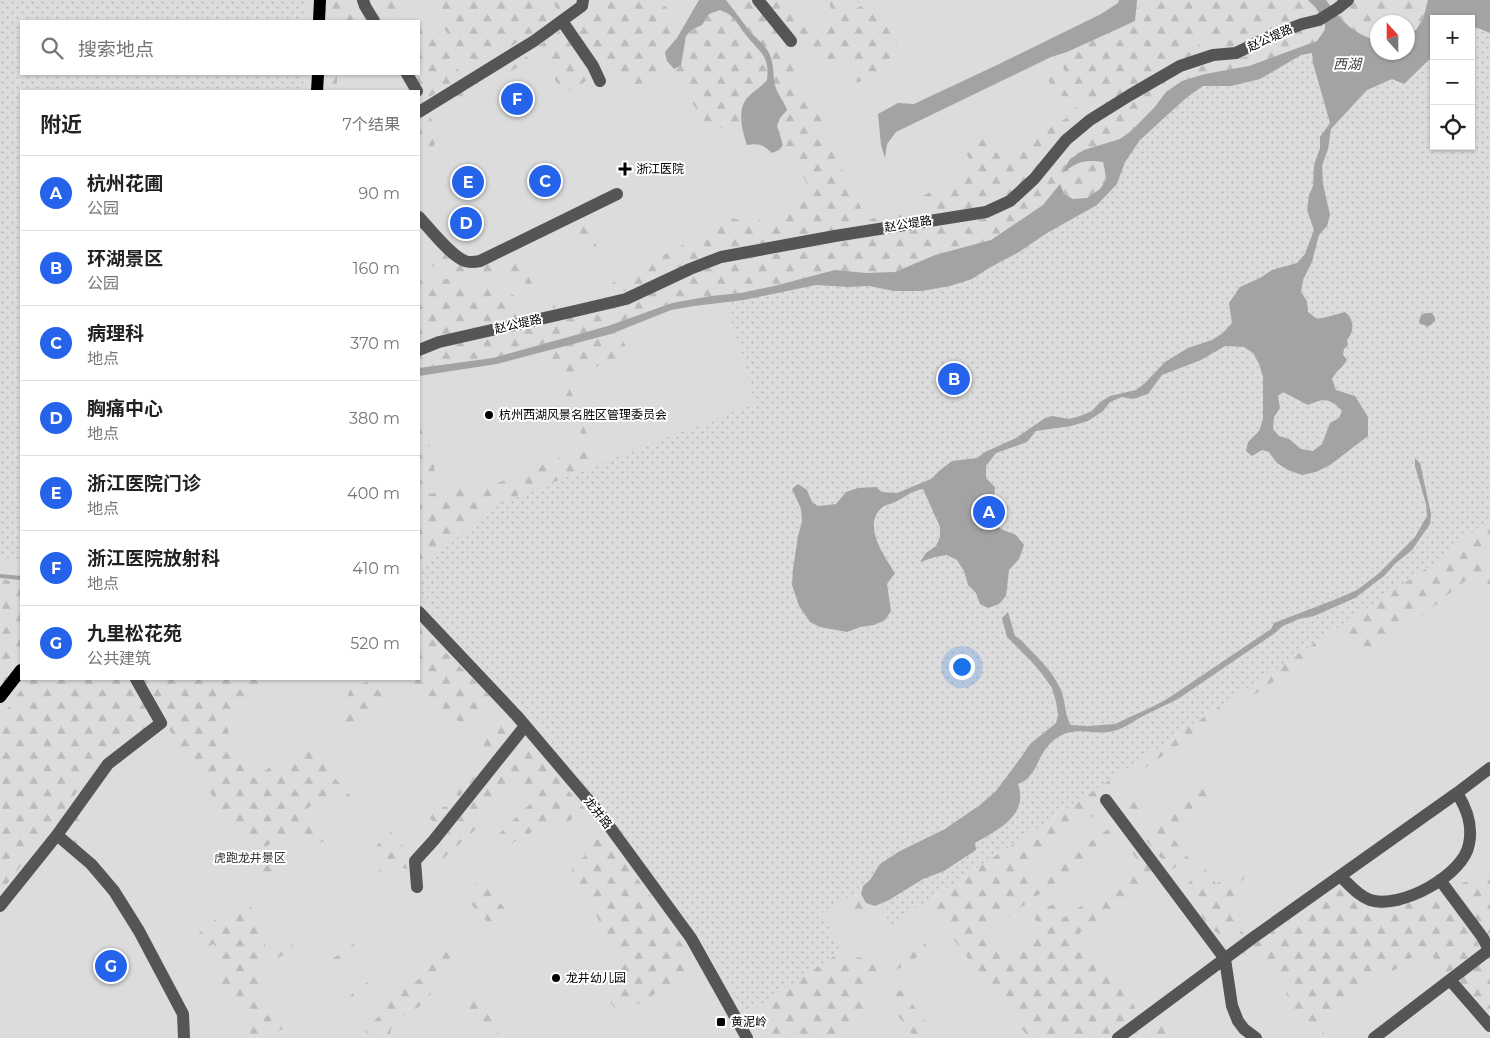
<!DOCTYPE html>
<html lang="zh">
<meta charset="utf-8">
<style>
body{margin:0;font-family:Montserrat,"Noto Sans SC",sans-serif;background:#f2f2f2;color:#222}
.controls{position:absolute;right:15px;top:15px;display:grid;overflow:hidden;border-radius:0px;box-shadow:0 1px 4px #0004}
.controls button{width:45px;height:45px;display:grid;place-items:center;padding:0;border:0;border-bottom:1px solid #e0e0e0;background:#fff;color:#222;font:25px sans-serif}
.compass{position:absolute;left:1370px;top:15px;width:45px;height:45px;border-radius:50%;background:#fff;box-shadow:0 1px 4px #0004;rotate:339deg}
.you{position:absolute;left:961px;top:666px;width:18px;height:18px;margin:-12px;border:4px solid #fff;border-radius:50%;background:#1a73e8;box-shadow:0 0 0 8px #1a73e833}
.badge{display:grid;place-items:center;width:32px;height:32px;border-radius:50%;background:#2563eb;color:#fff;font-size:16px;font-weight:700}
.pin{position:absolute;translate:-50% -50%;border:2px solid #fff;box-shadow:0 1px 5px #0006}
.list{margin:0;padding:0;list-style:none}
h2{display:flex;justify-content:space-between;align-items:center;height:65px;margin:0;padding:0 20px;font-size:21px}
h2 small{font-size:16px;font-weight:400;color:#767676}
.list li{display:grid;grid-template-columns:32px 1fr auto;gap:15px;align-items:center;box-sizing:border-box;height:75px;padding:0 20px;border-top:1px solid #e0e0e0}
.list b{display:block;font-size:19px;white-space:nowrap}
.list p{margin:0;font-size:16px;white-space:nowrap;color:#767676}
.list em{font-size:16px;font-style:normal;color:#767676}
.icon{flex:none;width:28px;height:28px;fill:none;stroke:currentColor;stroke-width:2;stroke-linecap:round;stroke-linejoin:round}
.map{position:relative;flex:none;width:1490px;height:1038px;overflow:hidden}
.search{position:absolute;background:#fff;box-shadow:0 1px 4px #0004;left:20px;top:20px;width:400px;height:55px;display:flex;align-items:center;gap:12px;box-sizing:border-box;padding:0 18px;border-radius:0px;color:#767676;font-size:19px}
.panel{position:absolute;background:#fff;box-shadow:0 1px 4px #0004;left:20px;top:90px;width:400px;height:590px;border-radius:0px}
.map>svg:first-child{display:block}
.green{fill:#dcdcdc;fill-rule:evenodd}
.forest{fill:url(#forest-firs)}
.garden{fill:url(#garden-dots)}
.water{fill:#a3a3a3;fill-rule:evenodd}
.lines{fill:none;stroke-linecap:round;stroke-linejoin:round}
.stream{stroke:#a3a3a3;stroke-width:4}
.minor{stroke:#555;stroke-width:12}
.major{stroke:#000;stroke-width:12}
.poi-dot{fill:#000;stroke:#fff;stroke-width:2}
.labels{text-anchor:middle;stroke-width:4;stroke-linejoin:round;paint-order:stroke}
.street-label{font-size:12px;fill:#000;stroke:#fff}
.poi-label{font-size:12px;fill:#000;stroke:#fff;text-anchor:start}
.park-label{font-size:12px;fill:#333;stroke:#fff}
.water-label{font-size:14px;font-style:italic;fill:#444;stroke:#fff}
</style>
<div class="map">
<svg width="1490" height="1038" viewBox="0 0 1490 1038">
<defs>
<pattern id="forest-firs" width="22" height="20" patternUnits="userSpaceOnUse" patternTransform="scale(1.25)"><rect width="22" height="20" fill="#dcdcdc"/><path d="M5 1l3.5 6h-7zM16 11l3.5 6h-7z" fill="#bbb"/></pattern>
<pattern id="garden-dots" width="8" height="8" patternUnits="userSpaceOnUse" patternTransform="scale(1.25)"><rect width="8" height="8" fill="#dcdcdc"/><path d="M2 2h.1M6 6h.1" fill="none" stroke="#bbb" stroke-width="1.8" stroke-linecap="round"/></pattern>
</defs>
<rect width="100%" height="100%" fill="#fff"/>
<path class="green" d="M0 0H1490V1038H0ZM1434 19H1471V146H1434ZM21 21H419V74H21ZM1378 22H1408V52H1378ZM21 91H419V679H21Z"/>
<path class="forest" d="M327 0H354L365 21H327Z
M369 0H422L388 21H381Z
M441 0H533L539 4 552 21 471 71 431 7Z
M552 0H576V4L562 14 554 5Z
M589 0H630L667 7 663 20 674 36 653 52 659 77 631 89 620 77 612 74 613 64 598 57 591 54 573 23 588 7Z
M726 0H752L789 46 807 104 828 101 823 106 827 140 863 212 864 220 858 226 845 229 719 251 616 295 610 292 612 283 732 218 742 221 752 216 767 224 808 193 810 188 783 145 777 126 785 103 777 92 761 41 752 34Z
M766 0H789L808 29 873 1 904 59 857 83 849 57C839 59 824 63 816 58 810 55 808 52 801 50L799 39Z
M829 0H864L832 15Z
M1137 0H1308L1316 8 1242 45 1231 49H1214L1208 32 1197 38 1203 53 1087 116 1062 65 1057 62 1054 56 1067 52 1135 21Z
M1357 0H1428L1423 19 1416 30 1408 33V22H1378L1377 36 1369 38 1356 32 1339 17Z
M422 10 463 78 427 98 412 74H419V21H405Z
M721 10C736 16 736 23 746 35 759 52 770 55 768 80L760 87 742 123V127L709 129 677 79 669 74 667 61 674 69 682 56 686 36 693 29 702 25 709 14Z
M1325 24V30L1317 41 1249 66 1205 74 1182 81 1166 92 1154 108 1131 131 1120 139 1099 144 1077 162 1090 160 1103 162C1104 168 1107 176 1105 182 1098 199 1078 202 1064 194L1060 184 1043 205 991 240 935 255 895 272 866 273 774 286 741 293 711 296 672 303 608 326 493 358 419 368V356L440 348 627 304 719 264 988 216 1012 207 1042 180 1070 144 1093 125 1154 87 1182 72 1217 61 1237 59 1248 56 1303 27Z
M561 30 585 67 590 77 573 92 558 84 533 50Z
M524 53 529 60 495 81 489 79 449 104 446 101Z
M1053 71 1082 117C1061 141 1024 190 994 202 972 211 946 213 922 216L915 200 974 169 962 145 985 133 996 153 1034 139V135L1067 118 1045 73Z
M325 74H337V91H324Z
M429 114 434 126 428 131 436 138 434 147 426 153 419 146V121Z
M904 207 908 219 873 225 869 220Z
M584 220 597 247 592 251H580L582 245 573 225Z
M437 245 460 265 488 262 494 272 493 282 434 267 425 261Z
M516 254 541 300 553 297 555 308 539 312C529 298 522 281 505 276V258Z
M419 268 434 276 510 293 517 298 531 317 419 344Z
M617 332 625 344V356L566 378 591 446 601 451 612 478 550 508 526 488 445 559 425 605 419 598V428C432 441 434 460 435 477L426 486 431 494 451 487 471 488 495 484 586 447 549 350Z
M1490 448V547L1474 557 1490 576V604L1470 577 1367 660 1347 632 1097 800 1102 810 1032 859 1026 868 1034 880 1113 826 1122 835 988 931 1006 956 1042 929 1031 914 1054 904 1063 918 1142 866 1129 849 1135 846 1150 869 1154 882 1146 885 1079 933 1128 996 1137 1011 1103 1038H1029L934 914 922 894 885 915 875 906 860 920 854 919 838 893 816 906 842 951 850 960 859 957 877 965 924 941 928 950 860 993 873 1009 836 1038H756L745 1015 697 932 549 739 504 690Z
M0 579 21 582V665L0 694Z
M419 626 493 699 492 711 468 729 407 679H419Z
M29 679H274L231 711 228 733 253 778 306 745 322 754V763L369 818 363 822 335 790 297 815 302 816 310 814 328 837 313 849 300 834H294L285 841 281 836 267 846 282 867 276 872 264 875 168 728 145 730 102 757 67 805 85 825 80 843 62 849 44 835 0 893V718Z
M370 680C380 685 383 691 386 701L356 733 342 730 336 726 337 717 346 708 349 691Z
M507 719 517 723 519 728 460 796 455 795 453 790 484 754 475 745 473 738C483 729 494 721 507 719Z
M524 745 530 748 584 808 579 814 563 825C550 823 540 826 529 834 524 838 522 841 515 841L507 849 496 837 533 801 514 780 471 819 477 828 437 864 430 859 450 830 498 771 517 750Z
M1204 787 1214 800 1170 834 1189 859 1171 870 1141 835Z
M1135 793 1148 814 1133 825 1117 803Z
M438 806 447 807 449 811 438 827 427 815Z
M599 830 658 905 696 968 627 1011 616 1010 608 999 603 984 615 975 623 965C611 942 599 920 586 898 581 889 574 884 570 875L574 865 585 856 583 845Z
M391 832 412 857 407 869 398 867 377 884 372 877 381 869 370 852Z
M1253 858V871L1238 884 1239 897 1229 906 1231 917 1244 934C1242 936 1240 937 1238 938 1214 945 1193 903 1183 887L1206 869 1216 884Z
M1490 874V937L1478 924 1465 899 1462 883Z
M480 880 507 911 492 927 463 895Z
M1339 885C1349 893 1361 906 1374 908 1392 911 1415 901 1431 894L1438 895 1478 941 1479 947 1474 956 1445 974 1426 947 1393 971 1387 966 1362 983 1367 990 1319 1026 1327 1038H1308C1303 1031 1296 1024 1292 1016 1286 1006 1288 995 1285 985 1279 968 1258 959 1242 953Z
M248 902 260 923 258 932 269 952 291 942 294 948 256 972 262 983 264 996 260 1002 266 1015 274 1017 284 1028 266 1038H246L242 1026 251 1019 239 998 229 1004 214 984 213 978 227 966 214 944 201 949 195 938C206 924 231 908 248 902Z
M359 940 365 948 330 972 325 964Z
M446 952 450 955V958L426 980 431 994C426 1000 421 1006 414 1010 401 1018 393 1018 390 1034L383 1038H369L365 1030 386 1009 395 993 423 977V967L433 958Z
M1490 954V1019L1456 980Z
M378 975 382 981 360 993 345 1007 343 1002 361 986Z
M475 987 501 1038H481L463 992Z
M901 990 939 1038H915L886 1000Z
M1158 1017 1174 1038H1129Z"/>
<path class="garden" d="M0 0H307L306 21H21V74H304L303 91H21V560L0 557Z
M1490 16V518L1442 558 1113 778 891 925 870 886 821 913 842 951 745 1015 697 932 549 739 419 598V571L495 505 755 403 725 298 847 277H939L1094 201 1112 179 1111 170 1193 84 1321 44 1346 80 1412 51 1434 37V146H1471V19Z"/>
<path class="water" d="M699 0H726C735 11 743 23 752 34 760 41 768 48 771 58 774 68 773 76 775 85 777 94 784 101 787 110L780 118 777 126 783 145 779 150 772 153C762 144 759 143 747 145 742 130 736 108 749 96 755 90 762 86 767 80 770 55 759 52 746 35 736 23 736 16 720 10L709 14 702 25 693 29 686 36 681 65 674 69 667 61 665 52 677 38Z
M1119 0H1137L1135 21 1067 52 1051 57 896 132 887 144 885 158 881 145 878 114 898 103 914 104 997 65 1101 14 1118 3Z
M1308 0H1326C1339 18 1349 30 1369 38L1377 36 1378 52H1408V33L1416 30 1423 19 1428 0H1490V33L1478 28 1471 27V19H1434V55L1404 84 1392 79 1367 90 1331 129 1328 149 1322 166 1323 184 1330 215 1327 226 1319 235 1312 262 1303 280 1301 292 1307 301 1308 312 1317 319 1327 317 1345 312C1354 319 1355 331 1347 340L1348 345 1344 349 1343 355 1347 360C1343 367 1336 371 1332 379L1336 390 1355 396 1368 417V436L1330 465 1316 472 1302 475 1288 470 1277 463 1269 452 1262 450 1252 456 1246 451 1248 442 1259 431 1263 419V377L1259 364 1253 353 1244 347 1225 346 1201 360 1162 375 1148 394 1133 399 1122 397 1110 402 1103 411 1088 421 1071 426 1036 431 1027 442 996 453 986 466V478L995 487 994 499 989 510 993 521 1001 529 1016 535 1024 545 1019 559 1009 570 1006 596 999 604 988 608 980 604 976 593 968 585 964 571 957 560 947 555 935 557 920 562 926 553 936 546 940 537V527L923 489C910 492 910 494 899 500 894 503 888 504 884 506 860 523 885 557 895 573L887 584 891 611 885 620 874 625 860 627 847 632 820 627 810 622 799 606 792 585 793 569 798 536 802 521 801 509 792 489 798 484 807 490 812 502 818 506 836 504 846 492 858 488 876 487 882 492 897 493 931 479 939 471 952 461 977 458 985 452 1016 438 1045 418 1052 416 1069 419 1080 416 1092 411 1100 402 1110 396 1136 390 1145 383 1165 362 1188 348 1212 340 1223 333 1232 323 1229 303 1240 287 1260 278 1272 270 1297 263 1305 254 1314 230 1307 210 1309 195 1313 186 1314 165 1320 148V137L1330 123 1313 63 1312 53 1301 55 1260 79 1231 86H1203L1186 98 1140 140 1125 162 1117 184 1097 205 1047 233 1019 252 989 268 972 279 950 286 922 291H894L869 286 848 287 816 285 744 300 694 306 671 310 611 334 497 364 419 376V368L493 358 608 326 672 303 711 296 741 293 774 286 835 270 866 273 895 272 935 255 991 240 1043 205 1060 184 1064 194 1073 199 1087 198 1100 189 1106 180 1105 171 1103 162C1083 159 1078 162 1062 173L1070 159 1084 150 1120 139 1131 131 1154 108 1166 92 1182 81 1205 74 1249 66 1317 41 1325 30V24L1316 8ZM1283 392 1308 405C1324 398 1330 398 1342 411L1339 418 1330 423 1322 444 1313 451 1301 449 1289 439 1279 436 1273 429 1274 417 1280 408 1278 396Z
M1426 313H1432L1435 318V321L1431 325 1426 327 1425 325 1420 324 1419 321 1421 315Z
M1415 458 1420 463 1431 514 1430 524 1412 550 1396 563 1384 576 1355 598 1314 616 1299 619 1283 626 1275 633 1178 699C1166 705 1155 710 1143 716 1133 721 1124 729 1113 731 1094 736 1079 726 1060 736 1040 747 1041 764 1028 778 1025 781 1021 782 1018 784 1029 816 997 830 975 843L976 850 944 871 923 879 889 900 875 906 866 903 861 894 863 886 870 880 880 864 900 851 945 829 980 805 996 791 1022 756 1030 744 1056 723 1058 715 1056 702 1052 688 1042 674 1032 662 1007 637 1002 618 1008 612 1015 636 1021 640C1035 655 1052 670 1060 688 1066 700 1064 715 1071 725L1088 726 1115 724 1154 706 1167 699 1271 629 1274 623 1339 598 1357 590 1378 574 1415 537 1427 516 1426 504 1415 466Z"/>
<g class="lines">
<path class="stream" d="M0 576 21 578"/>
<path class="minor" d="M363 0 365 6 374 21
M758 0 791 41
M562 21 593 66 600 81
M407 74 417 91
M419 112 534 41 582 6 583 0
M419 217C429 228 452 257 465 261 470 263 475 262 480 261L617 194
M419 350 439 342 575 311 626 299 690 269 721 257 835 236 986 212 1010 201 1034 179 1066 140 1090 120 1130 95 1180 66 1213 55 1236 53 1271 36 1302 24 1319 20 1338 8 1348 0
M419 612 517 716 601 815 691 938 747 1038
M1106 800 1225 959 1232 1006 1238 1021 1244 1029 1256 1038
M57 835 91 864 103 878 114 891 139 931 183 1014 184 1038
M1340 876C1349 884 1358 896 1370 900 1400 910 1464 875 1469 844 1473 825 1467 809 1457 793
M417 887 415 861 434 840 525 726
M0 906 57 835 108 764 161 723 136 679
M1450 980 1490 1026
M1118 1038 1254 937 1457 793 1490 768
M1374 1038 1489 950 1483 938 1440 880"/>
<path class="major" d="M319 21 320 0
M317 91 318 74
M0 697 21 670"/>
</g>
<g class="poi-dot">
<path d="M622.5 161.5h5v5h5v5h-5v5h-5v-5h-5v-5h5z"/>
<circle cx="489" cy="415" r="5"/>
<circle cx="556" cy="978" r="5"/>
<rect x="716" y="1017" width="10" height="10" rx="2.5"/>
</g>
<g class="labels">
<g class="street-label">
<text transform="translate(1270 38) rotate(-24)" y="4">赵公堤路</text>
<text transform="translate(908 224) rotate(-9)" y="4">赵公堤路</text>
<text transform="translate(518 324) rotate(-13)" y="4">赵公堤路</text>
<text transform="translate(598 813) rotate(51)" y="4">龙井路</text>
</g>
<g class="poi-label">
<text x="636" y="173">浙江医院</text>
<text x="499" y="419">杭州西湖风景名胜区管理委员会</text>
<text x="566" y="982">龙井幼儿园</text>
<text x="731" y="1026">黄泥岭</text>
</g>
<g class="park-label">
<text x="250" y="862">虎跑龙井景区</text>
</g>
<g class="water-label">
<text x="1347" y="69">西湖</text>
</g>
</g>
</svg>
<div class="controls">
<button>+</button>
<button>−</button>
<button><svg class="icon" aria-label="locate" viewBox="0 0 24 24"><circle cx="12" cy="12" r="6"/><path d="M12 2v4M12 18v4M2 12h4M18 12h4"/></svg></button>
</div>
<svg class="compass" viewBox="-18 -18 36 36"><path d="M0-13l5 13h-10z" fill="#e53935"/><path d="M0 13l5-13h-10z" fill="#767676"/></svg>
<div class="you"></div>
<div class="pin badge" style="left:989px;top:512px">A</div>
<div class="pin badge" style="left:954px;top:379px">B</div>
<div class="pin badge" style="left:545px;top:181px">C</div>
<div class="pin badge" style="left:466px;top:223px">D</div>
<div class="pin badge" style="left:468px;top:182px">E</div>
<div class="pin badge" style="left:517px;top:99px">F</div>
<div class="pin badge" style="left:111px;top:966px">G</div>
<div class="search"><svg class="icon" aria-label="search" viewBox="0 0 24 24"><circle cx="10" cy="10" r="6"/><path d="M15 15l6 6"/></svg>搜索地点</div>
<section class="panel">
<h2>附近<small>7个结果</small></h2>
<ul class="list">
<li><span class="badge">A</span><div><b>杭州花圃</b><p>公园</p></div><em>90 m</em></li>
<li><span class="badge">B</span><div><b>环湖景区</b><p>公园</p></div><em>160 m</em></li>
<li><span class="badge">C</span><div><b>病理科</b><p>地点</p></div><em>370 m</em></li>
<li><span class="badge">D</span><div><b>胸痛中心</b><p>地点</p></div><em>380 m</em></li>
<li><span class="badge">E</span><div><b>浙江医院门诊</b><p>地点</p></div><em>400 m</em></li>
<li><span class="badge">F</span><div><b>浙江医院放射科</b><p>地点</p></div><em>410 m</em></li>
<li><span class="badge">G</span><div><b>九里松花苑</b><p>公共建筑</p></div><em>520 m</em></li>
</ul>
</section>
</div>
